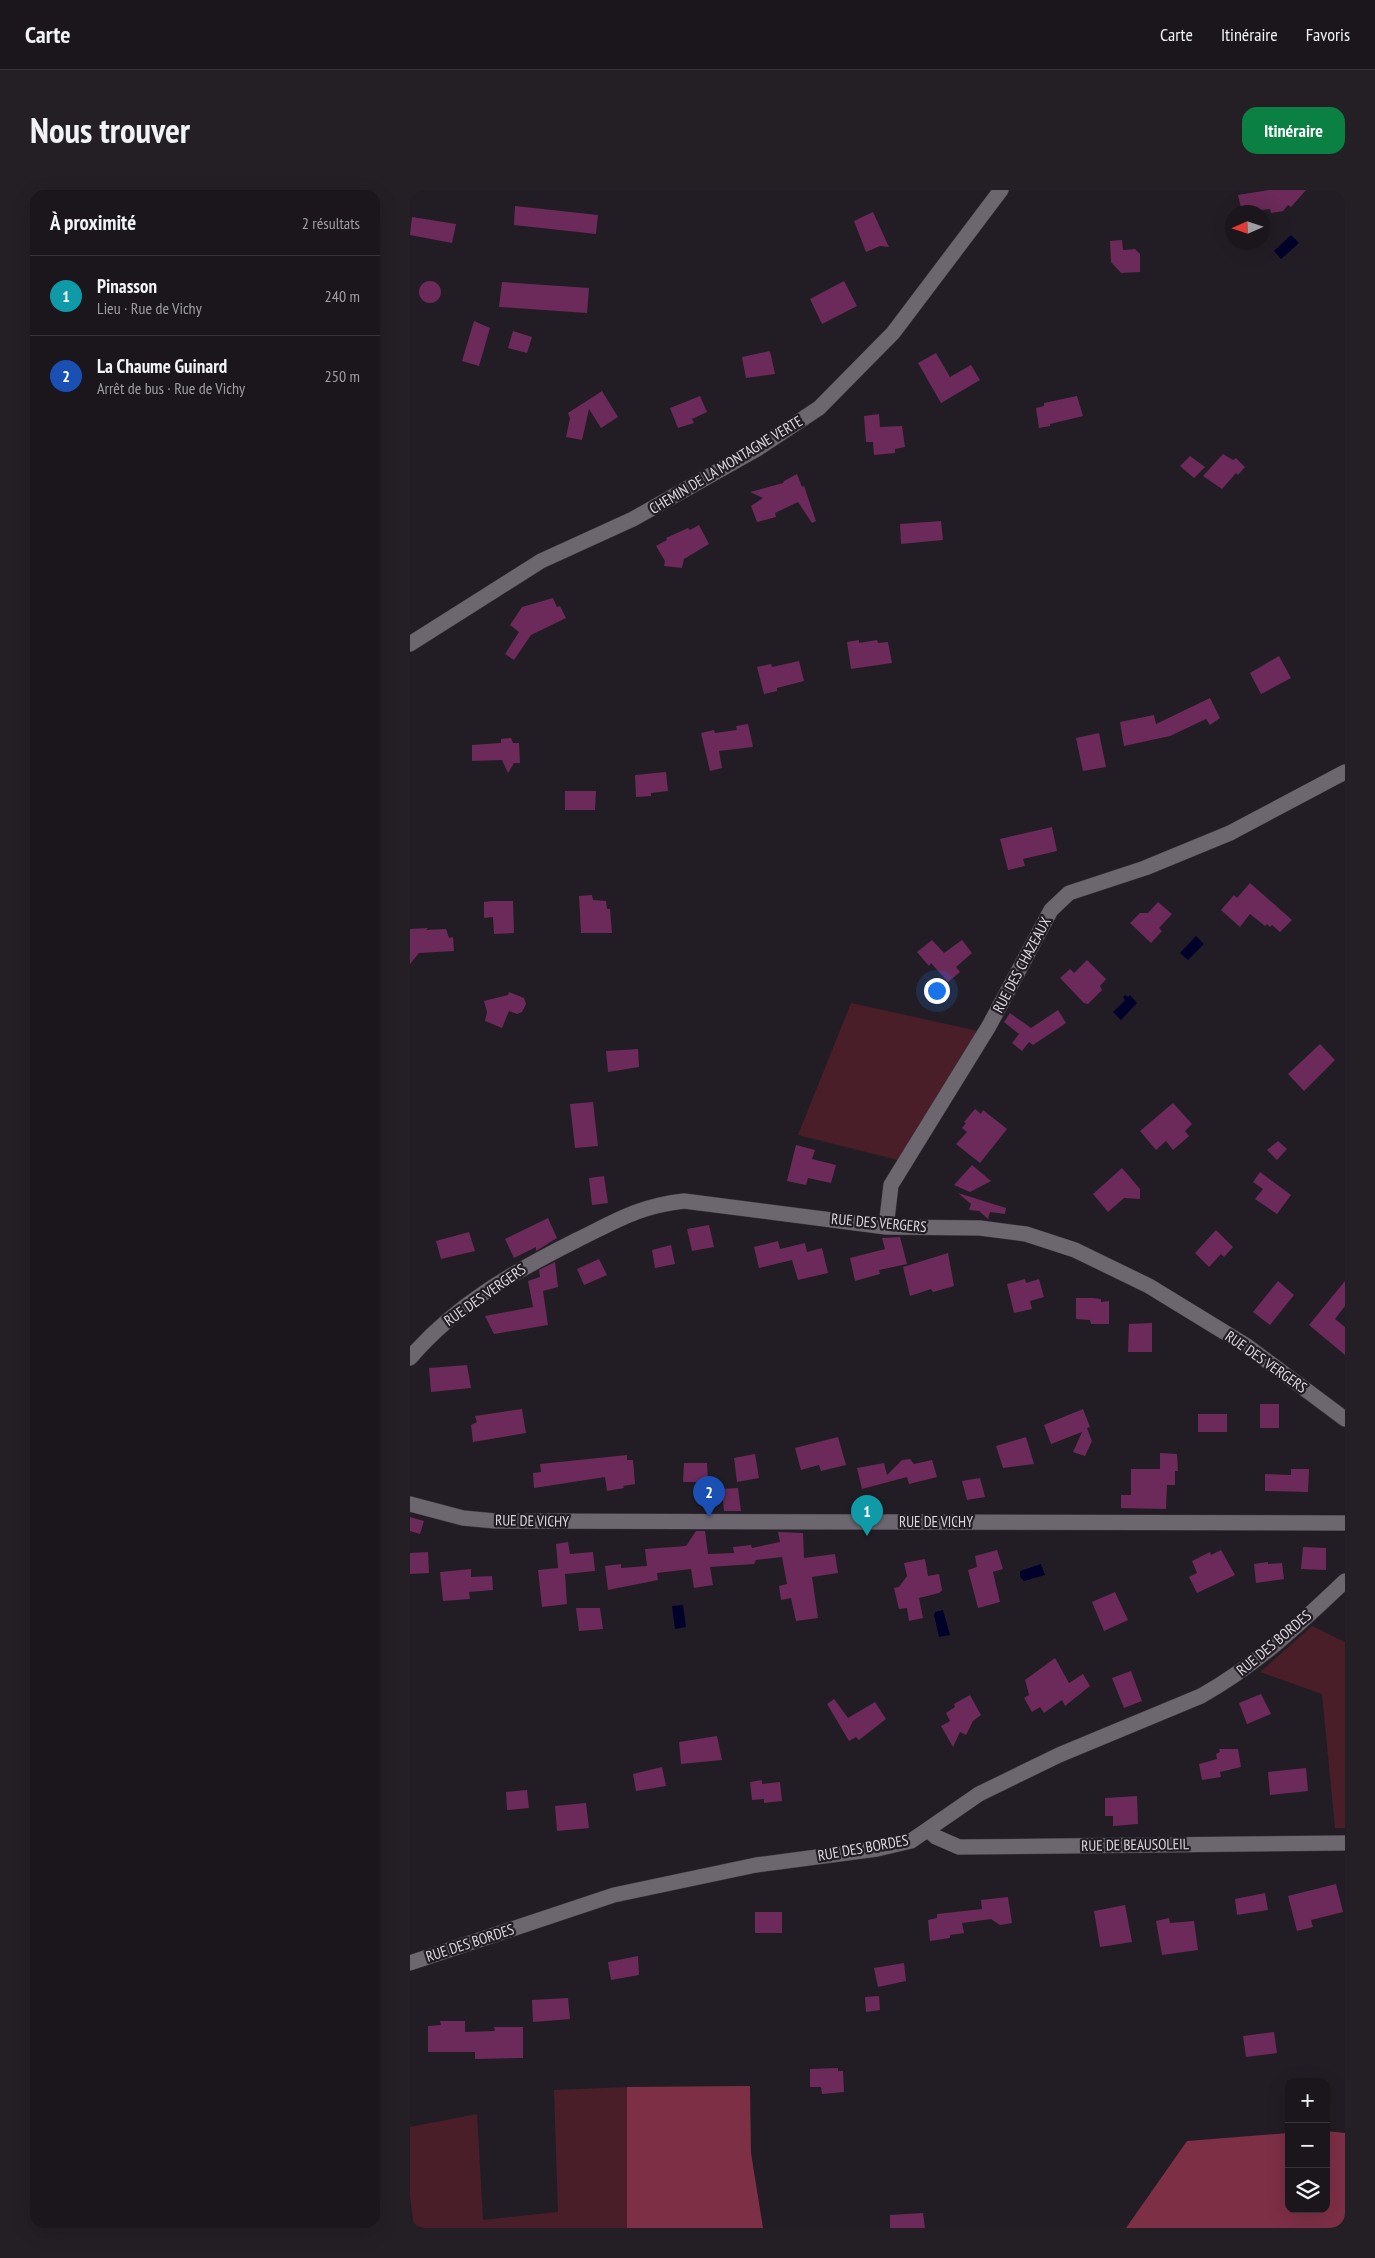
<!DOCTYPE html>
<html lang="fr">
<meta charset="utf-8">
<style>
body{margin:0;font-family:"PT Sans Narrow",sans-serif;background:#231f24;color:#f1f3f6}
.controls{position:absolute;right:15px;bottom:15px;display:grid;overflow:hidden;border-radius:10px;box-shadow:0 5px 20px #0002}
.controls button{width:45px;height:45px;display:grid;place-items:center;padding:0;border:0;border-bottom:1px solid #38353a;background:#1a161b;color:#f1f3f6;font:25px sans-serif}
.compass{position:absolute;left:815px;top:15px;width:45px;height:45px;border-radius:50%;background:#1a161b;box-shadow:0 5px 20px #0002;rotate:267deg}
.you{position:absolute;left:526px;top:800px;width:18px;height:18px;margin:-12px;border:4px solid #fff;border-radius:50%;background:#1a73e8;box-shadow:0 0 0 8px #1a73e833}
.badge{display:grid;place-items:center;width:32px;height:32px;border-radius:50%;background:#0b8043;color:#fff;font-size:16px;font-weight:700}
.pin{position:absolute;translate:-50% -41px;filter:drop-shadow(0 1px 2px #0008)}
.pin::after{content:'';position:absolute;top:26px;width:18px;height:15px;background:inherit;clip-path:polygon(0 0,100% 0,50% 100%)}
.list{margin:0;padding:0;list-style:none}
h2{display:flex;justify-content:space-between;align-items:center;height:65px;margin:0;padding:0 20px;font-size:21px}
h2 small{font-size:16px;font-weight:400;color:#9f9fa3}
.list li{display:grid;grid-template-columns:32px 1fr auto;gap:15px;align-items:center;box-sizing:border-box;height:80px;padding:0 20px;border-top:1px solid #38353a}
.list b{display:block;font-size:19px;white-space:nowrap}
.list p{margin:0;font-size:16px;white-space:nowrap;color:#9f9fa3}
.list em{font-size:16px;font-style:normal;color:#9f9fa3}
.icon{flex:none;width:28px;height:28px;fill:none;stroke:currentColor;stroke-width:2;stroke-linecap:round;stroke-linejoin:round}
.map{position:relative;flex:none;width:935px;height:2038px;overflow:hidden;border-radius:15px}
header{display:flex;align-items:center;gap:30px;box-sizing:border-box;height:70px;padding:0 25px;background:#1a161b;border-bottom:1px solid #38353a}
header strong{font-size:24px}
nav{display:flex;gap:28px;margin-inline-start:auto;font-size:18px}
.intro{display:flex;align-items:center;justify-content:space-between;box-sizing:border-box;height:120px;padding:0 30px}
h1{margin:0;font-size:35px}
.button{padding:12px 22px;border-radius:15px;background:#0b8043;color:#fff;font-size:18px;font-weight:700}
main{display:flex;gap:30px;padding:0 30px}
aside{flex:1;background:#1a161b;border-radius:15px;box-shadow:0 5px 20px #0002}
.map>svg:first-child{display:block}
.green{fill:#491e29}
.forest{fill:#7d2f46}
.water{fill:#00012a}
.building{fill:#6b2a59}
.lines{fill:none;stroke-linecap:round;stroke-linejoin:round}
.minor-casing{stroke:#3d3940;stroke-width:16}
.minor{stroke:#6c666f;stroke-width:15}
.labels{text-anchor:middle;stroke-width:4.5;stroke-linejoin:round;paint-order:stroke}
.street-label{font-size:15px;fill:#dbd8dd;stroke:#221d24}
</style>
<header>
<strong>Carte</strong>
<nav><a>Carte</a><a>Itinéraire</a><a>Favoris</a></nav>
</header>
<div class="intro"><h1>Nous trouver</h1><a class="button">Itinéraire</a></div>
<main>
<aside>
<h2>À proximité<small>2 résultats</small></h2>
<ul class="list">
<li><span class="badge" style="background:#0f9aa8">1</span><div><b>Pinasson</b><p>Lieu · Rue de Vichy</p></div><em>240 m</em></li>
<li><span class="badge" style="background:#1a4fb4">2</span><div><b>La Chaume Guinard</b><p>Arrêt de bus · Rue de Vichy</p></div><em>250 m</em></li>
</ul>
</aside>
<div class="map">
<svg width="935" height="2038" viewBox="0 0 935 2038">
<rect width="100%" height="100%" fill="#221d24"/>
<path class="green" d="M441 813 568 841 488 970 388 945Z
M902 1436 935 1452V1638H925L912 1504 850 1482Z
M218 1897 217 2038H4L0 2006V1937L67 1924 73 2030 148 2022 144 1900Z"/>
<path class="forest" d="M340 1896 341 1963 353 2038H217V1897Z
M916 1941 935 1943V2038H716L777 1951 879 1943V2019H916Z"/>
<path class="water" d="M881 45 889 53 871 69 864 61Z
M786 746 794 754 778 770 770 763Z
M715 805 718 807 720 805 727 813 711 830 703 822 715 810 713 807Z
M631 1374 635 1385 614 1391 610 1387V1381Z
M273 1415 276 1437 265 1439 262 1416Z
M533 1420 540 1445 529 1447 524 1425 525 1422Z"/>
<path class="building" d="M859 0H896L881 17 878 15 873 21 861 23 860 19 832 22 828 5Z
M105 16 188 25 186 44 104 35Z
M463 22 479 57 470 56 456 62 444 31Z
M2 27 46 34 42 53 0 45Z
M712 50 713 60 725 59 730 64V82L711 83 701 72 700 51Z
M9 102a11 11 0 1 1 22 0a11 11 0 1 1-22 0Z
M434 91 447 116 412 134 400 109Z
M92 92 179 98 177 123 89 117Z
M64 131 80 138 69 176 52 171Z
M103 141 122 147 117 163 98 158Z
M360 161 365 184 336 188 332 167Z
M526 163 540 187 561 175 570 190 531 213 508 173Z
M192 201 208 227 191 238 179 219 172 250 156 247 160 228 158 223Z
M290 206 297 222 282 229 284 233 268 238 260 218Z
M667 206 673 226 640 234V236L629 238 626 218 634 216V213Z
M469 224 470 237 492 236 495 257 485 259V263L464 265 463 252H456L454 226Z
M813 264 823 270 826 268 835 277 828 285 826 283 812 299 793 286Z
M780 266 795 277 784 288 770 276Z
M387 284 392 297 394 296 406 331 402 333 388 312 365 323 366 327 347 332 341 316 353 308 340 302 373 293 374 291Z
M531 331 533 350 491 354 490 334Z
M289 335 299 354 274 369 272 378 254 376 255 371 246 356 257 350 256 348 278 338 280 340Z
M143 408 147 417 150 416 156 428 121 445 104 470 95 464 109 442 100 435 112 417Z
M449 450V453L467 450 468 453 478 452 482 473 441 479 437 452Z
M869 466 881 488 851 504 840 483Z
M389 471 394 491 367 498V501L354 504 347 477 361 474 362 477Z
M800 508 810 528 800 535 796 529 760 546 714 556 710 532 744 525 746 534Z
M338 534 343 557 309 561 312 578 300 581 291 543 304 540 305 543 327 540 326 536Z
M689 543 696 577 673 581 666 548Z
M101 548 103 553H109L110 573H104L98 583 92 570 62 571V555L91 553V549Z
M256 582 258 601 241 603V606L226 607 225 585Z
M155 601H186L185 620H155Z
M642 637 647 661 613 669 615 676 598 680 590 649Z
M840 693 882 730 870 742 862 735 860 737 857 734 855 736 840 724 830 737 811 720 824 705 827 708Z
M182 705 183 710 196 711 197 719H200L202 743H171L169 706Z
M82 711H103L104 743 84 744 83 727 74 728V712Z
M748 712 762 724 749 738 752 741 741 753 720 733 730 723H738Z
M18 738 16 740 36 739 39 748 43 747 44 761 9 763 0 774V739Z
M522 750 534 763 552 750 562 763 546 777 550 782 538 792 521 773 519 776 507 762Z
M677 770 696 789 690 796 692 800 678 814 674 813 650 788 660 779 664 783Z
M99 802 114 808 116 814 112 822 107 824 99 821 92 838 75 831 77 822 74 811 98 805Z
M648 820 656 833 623 855 619 852 612 861 602 853 609 844 594 832 600 823 621 838Z
M910 854 925 870 894 901 878 884Z
M228 859 229 877 198 882 196 861Z
M183 912 188 956 165 958 160 914Z
M763 913 782 934 775 941 779 946 763 960 756 951 746 960 730 941Z
M565 919 571 924 573 920 597 939 570 973 546 954 557 942 552 938 556 933 554 932Z
M868 951 877 959 867 970 857 960Z
M386 955 405 960 402 969 426 975 421 993 398 988 396 995 377 991Z
M562 975 581 991 560 1002 544 995Z
M712 978 730 999V1009L714 1008 698 1022 683 1004Z
M850 982 881 1005 867 1024 845 1009 853 999 843 992Z
M194 986 198 1013 182 1015 179 988Z
M548 1003 596 1018 595 1024 580 1022 578 1029 569 1021 559 1020 561 1014Z
M138 1028 147 1048 126 1061V1057L104 1068 95 1049Z
M299 1035 304 1057 282 1061 277 1039Z
M806 1040 823 1057 814 1067 811 1064 799 1077 785 1063Z
M59 1042 65 1061 31 1069 26 1051Z
M490 1047 497 1074 469 1080 470 1084 445 1091 440 1068 475 1059 472 1048Z
M368 1051 370 1059 395 1053 397 1062 412 1058 418 1083 388 1090 382 1070 349 1078 344 1057Z
M261 1055 265 1074 245 1078 242 1060Z
M538 1063 544 1096 523 1102 521 1099 500 1106 493 1077Z
M189 1069 197 1085 174 1095 167 1079Z
M145 1072 148 1097 133 1101 138 1135 84 1144 75 1126 123 1117 118 1091 130 1087 129 1080Z
M615 1089 616 1093 629 1089 634 1107 620 1111 622 1119 604 1123 597 1094Z
M868 1091 884 1105 860 1135 843 1122Z
M935 1091V1116L925 1129 935 1137V1165L899 1135Z
M666 1108H682L691 1109V1112L699 1111V1134H681L680 1130 666 1129Z
M742 1133V1162H718L719 1134Z
M57 1175 61 1198 21 1202 19 1178Z
M850 1214H869V1238H850Z
M112 1219 116 1243 63 1252 61 1235 67 1232 65 1226Z
M673 1219 680 1237 677 1238 682 1251 675 1266 663 1262 672 1242 641 1254 634 1235Z
M788 1224H817V1242H788Z
M428 1247 436 1275 411 1281 409 1275 391 1280 385 1258Z
M616 1247 624 1274 593 1278 586 1256Z
M750 1263 767 1264 768 1281H765V1295H757L756 1319 711 1318V1305H721V1279H750Z
M345 1264 349 1288 327 1292 324 1268Z
M217 1265V1270H223L225 1294 213 1296 214 1298 197 1301 195 1287 124 1298 123 1283 131 1282 130 1274Z
M500 1269 504 1274 522 1270 527 1287 499 1294 497 1287 452 1299 447 1278 474 1273 477 1285 492 1270Z
M274 1273H297L298 1292H273Z
M881 1279H899L898 1302 855 1301V1284L881 1285Z
M570 1288 575 1307 557 1310 552 1291Z
M328 1298 331 1321H314L312 1299Z
M0 1327 14 1331 10 1344 0 1341Z
M286 1341H295L298 1364 324 1363 323 1357 341 1355 342 1358 370 1352 368 1342 393 1343 394 1368 425 1364 428 1383 402 1387 408 1428 386 1431 381 1408 371 1410 369 1396 377 1394 372 1367 346 1370 344 1374 300 1377 303 1395 284 1398 281 1379 247 1383 248 1390 198 1400 195 1376 211 1374V1378L237 1376 235 1359 276 1356Z
M158 1352 160 1364 183 1362 185 1381 155 1384 157 1414 132 1417 128 1380 148 1378 146 1354Z
M893 1357 916 1358V1380L891 1379Z
M587 1360 593 1379 583 1382 590 1412 568 1418 558 1380 567 1377 565 1366Z
M811 1360 825 1385 787 1403 779 1387 787 1383 782 1371 800 1362 801 1365Z
M18 1362 19 1383 0 1384V1363Z
M515 1369 518 1386 529 1384 532 1400 529 1403 509 1408 513 1428 499 1431 497 1418 489 1419 484 1398 489 1397 497 1386 494 1373Z
M858 1372V1374L872 1373 874 1389 846 1393 844 1374Z
M61 1379V1387L82 1386 83 1400 59 1402 60 1409 33 1411 30 1382Z
M705 1402 718 1430 694 1441 682 1412Z
M166 1418H190L193 1439 169 1441Z
M645 1468 659 1493 673 1484 680 1496 655 1516 652 1510 634 1523 630 1517 622 1522 614 1508 619 1505 615 1490Z
M721 1481 732 1511 714 1518 702 1488Z
M851 1504 861 1524 837 1534 829 1513Z
M560 1505 571 1525 563 1531 556 1545 550 1542 543 1557 531 1536 540 1531 536 1523 545 1517 544 1514Z
M424 1509 438 1528 465 1512 476 1529 449 1550 446 1547 439 1551 417 1514Z
M307 1546 312 1570 271 1574 269 1552Z
M809 1559H828L831 1577 810 1582 811 1587 792 1590 789 1574 807 1569 806 1564 810 1562Z
M252 1577 256 1596 226 1601 223 1584Z
M896 1578 898 1601 860 1605 858 1582Z
M352 1590V1594L370 1592 372 1611 354 1613V1609L342 1610 340 1592Z
M117 1600 119 1618 97 1620 96 1602Z
M727 1606 728 1634 703 1636V1626H695V1608Z
M176 1613 179 1638 147 1641 145 1616Z
M926 1694 933 1722 901 1730 903 1737 887 1741 878 1706Z
M855 1703 858 1720 827 1725 825 1709Z
M598 1707 602 1733 590 1735 581 1729 552 1733 554 1743 540 1745V1748L520 1751 518 1730 527 1728V1724L572 1719 571 1710Z
M715 1715 722 1752 690 1757 684 1721Z
M345 1722H372V1743H345Z
M759 1728 760 1733 784 1731 788 1760 752 1765 746 1731Z
M228 1766 229 1785 201 1790 198 1772Z
M494 1773 496 1791 468 1797 464 1778Z
M469 1806 470 1820 456 1822 455 1807Z
M158 1808 160 1829 123 1832 122 1810Z
M30 1831H55V1842L85 1841 84 1837H113V1868L65 1869V1862H18V1836L31 1835Z
M864 1842 867 1863 836 1867 833 1846Z
M428 1878V1881H433L434 1902 412 1904 411 1897H400V1879Z
M513 2023 515 2038H480V2025Z"/>
<g class="lines">
<defs>
<path id="minor" d="M0 454 131 371 223 329 347 259 409 218 483 143 591 0
M476 1037 481 995 579 836 641 720 659 703 735 678 820 643 935 582
M0 1168C45 1115 105 1081 167 1050 206 1031 229 1016 274 1011L476 1037 570 1038 616 1044 665 1060 739 1096 837 1156 935 1229
M0 1314 53 1328 85 1331 935 1333
M519 1641 526 1647 549 1657 935 1653
M0 1773 204 1705 346 1675 467 1659 501 1651 569 1604 649 1565 791 1506C845 1476 890 1434 935 1391"/>
</defs>
<use href="#minor" class="minor-casing"/>
<use href="#minor" class="minor"/>
</g>
<g class="labels">
<g class="street-label">
<text transform="translate(316 275) rotate(-31)" y="5">CHEMIN DE LA MONTAGNE VERTE</text>
<text transform="translate(612 775) rotate(-62)" y="5">RUE DES CHAZEAUX</text>
<text transform="translate(469 1033) rotate(5)" y="5">RUE DES VERGERS</text>
<text transform="translate(75 1105) rotate(-35)" y="5">RUE DES VERGERS</text>
<text transform="translate(856 1172) rotate(35)" y="5">RUE DES VERGERS</text>
<text transform="translate(122 1331) rotate(1)" y="5">RUE DE VICHY</text>
<text x="526" y="1337">RUE DE VICHY</text>
<text transform="translate(864 1453) rotate(-40)" y="5">RUE DES BORDES</text>
<text transform="translate(725 1655) rotate(-1)" y="5">RUE DE BEAUSOLEIL</text>
<text transform="translate(453 1658) rotate(-10)" y="5">RUE DES BORDES</text>
<text transform="translate(60 1753) rotate(-18)" y="5">RUE DES BORDES</text>
</g>
</g>
</svg>
<div class="controls">
<button>+</button>
<button>−</button>
<button><svg class="icon" aria-label="layers" viewBox="0 0 24 24"><path d="M12 4l9 5-9 5-9-5zM3 14l9 5 9-5"/></svg></button>
</div>
<svg class="compass" viewBox="-18 -18 36 36"><path d="M0-13l5 13h-10z" fill="#e53935"/><path d="M0 13l5-13h-10z" fill="#9f9fa3"/></svg>
<div class="you"></div>
<div class="pin badge" style="left:457px;top:1346px;background:#0f9aa8">1</div>
<div class="pin badge" style="left:299px;top:1327px;background:#1a4fb4">2</div>
</div>
</main>
